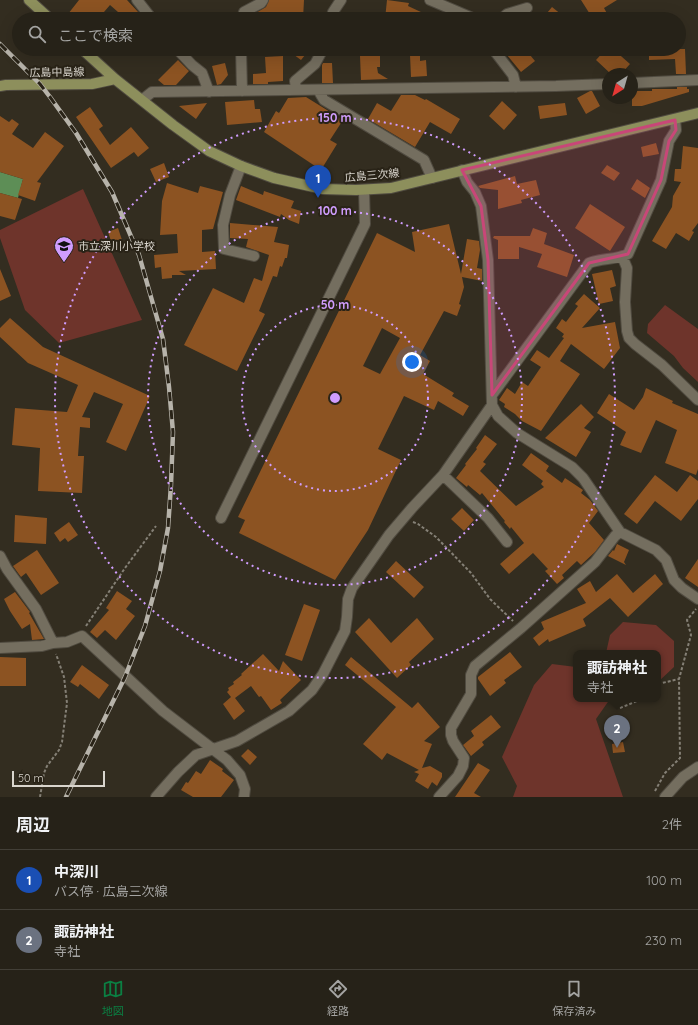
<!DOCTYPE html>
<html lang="ja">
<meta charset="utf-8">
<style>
body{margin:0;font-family:Quicksand,"Noto Sans JP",sans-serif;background:#322f25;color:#f1f3f6}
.compass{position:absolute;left:602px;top:68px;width:36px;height:36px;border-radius:50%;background:#262218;box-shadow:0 4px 16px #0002;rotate:217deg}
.scale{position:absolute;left:12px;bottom:10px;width:93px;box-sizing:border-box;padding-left:4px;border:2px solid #d9d5cd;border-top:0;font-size:11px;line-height:14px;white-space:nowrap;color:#d9d5cd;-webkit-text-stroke:3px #292317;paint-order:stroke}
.you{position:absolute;left:412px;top:362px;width:14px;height:14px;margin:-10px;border:3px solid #fff;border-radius:50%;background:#1a73e8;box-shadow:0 0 0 6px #1a73e833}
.badge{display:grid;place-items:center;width:26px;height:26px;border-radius:50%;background:#0b8043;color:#fff;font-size:13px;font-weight:700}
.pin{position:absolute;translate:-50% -33px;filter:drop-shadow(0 1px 2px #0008)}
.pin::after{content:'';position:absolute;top:21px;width:14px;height:12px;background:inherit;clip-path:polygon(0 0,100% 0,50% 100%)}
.popup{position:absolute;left:573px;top:650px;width:88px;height:52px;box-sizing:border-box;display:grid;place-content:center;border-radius:8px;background:#262218;filter:drop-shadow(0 1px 3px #0005);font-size:13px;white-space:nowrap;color:#a4a4a2}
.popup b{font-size:15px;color:#f1f3f6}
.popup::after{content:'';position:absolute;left:50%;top:100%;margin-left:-8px;border:8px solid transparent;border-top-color:#262218}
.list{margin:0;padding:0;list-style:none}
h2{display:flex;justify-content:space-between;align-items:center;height:52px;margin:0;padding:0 16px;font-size:17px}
h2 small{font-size:13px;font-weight:400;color:#a4a4a2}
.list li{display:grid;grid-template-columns:26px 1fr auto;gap:12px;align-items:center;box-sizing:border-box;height:60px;padding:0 16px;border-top:1px solid #423f37}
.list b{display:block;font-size:15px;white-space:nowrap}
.list p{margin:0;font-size:13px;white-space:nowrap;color:#a4a4a2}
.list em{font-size:13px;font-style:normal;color:#a4a4a2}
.icon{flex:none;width:22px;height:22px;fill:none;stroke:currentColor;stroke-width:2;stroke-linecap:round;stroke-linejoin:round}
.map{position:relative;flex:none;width:698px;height:797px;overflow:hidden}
.search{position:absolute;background:#262218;box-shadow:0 4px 16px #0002;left:12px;right:12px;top:12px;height:44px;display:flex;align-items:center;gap:10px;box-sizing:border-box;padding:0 14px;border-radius:22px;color:#a4a4a2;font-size:15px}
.sheet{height:172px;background:#262218}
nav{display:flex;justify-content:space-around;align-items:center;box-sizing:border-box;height:56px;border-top:1px solid #423f37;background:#262218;font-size:11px;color:#a4a4a2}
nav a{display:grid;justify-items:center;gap:2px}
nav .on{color:#0b8043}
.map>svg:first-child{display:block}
.green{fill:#6e342b}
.water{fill:#5d8e56}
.building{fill:#8c5322;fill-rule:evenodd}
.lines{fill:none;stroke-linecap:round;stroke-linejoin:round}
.minor-casing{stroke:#504b40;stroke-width:12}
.major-casing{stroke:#504b40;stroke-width:12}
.path{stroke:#858076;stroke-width:2;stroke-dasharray:3 2;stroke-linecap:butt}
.minor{stroke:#746e5f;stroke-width:10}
.major{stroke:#8d8f5c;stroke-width:10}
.rail-casing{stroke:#b7b3aa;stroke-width:4.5}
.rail{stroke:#292317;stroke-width:3;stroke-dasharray:9;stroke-linecap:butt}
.marked{fill:#c84778;fill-opacity:0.2;stroke:#c84778;stroke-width:3;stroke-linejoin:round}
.ring{fill:none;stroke:#d09dfe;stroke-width:2;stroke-dasharray:2 4}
.labels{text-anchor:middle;stroke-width:4;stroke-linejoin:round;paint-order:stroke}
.street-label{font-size:11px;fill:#d9d5cd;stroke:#292317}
.poi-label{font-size:11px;fill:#d9d5cd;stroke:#292317;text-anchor:start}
.centre{fill:#d09dfe;stroke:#292317;stroke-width:2}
.ring-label{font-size:12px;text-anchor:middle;font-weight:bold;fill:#d09dfe;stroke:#292317;stroke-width:4;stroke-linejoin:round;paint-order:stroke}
</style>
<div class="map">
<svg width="698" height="797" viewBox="0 0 698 797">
<rect width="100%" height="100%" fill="#332d20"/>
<path class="green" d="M83 189 142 320 59 343 25 310 0 238V230Z
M665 305 698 329V382L683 368 674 356 647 333 648 324Z
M623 622 656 625 674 641V667L658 682V653H606L610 635Z
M552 664 576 667V699H610L596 719 623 797H513L517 786 502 757 534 685Z"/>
<path class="water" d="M0 172 23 179 18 198 0 193Z"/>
<path class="building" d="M79 0H127L139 13 133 19H126L110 5 98 19H74L68 14Z
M269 0H304L303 19H254V14L266 7Z
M387 0 409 3 408 6 436 19H385Z
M581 0H617L604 8 610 19H593Z
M552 7 567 19H542Z
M286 49H310L301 60Z
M502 49H525L535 61 521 72Z
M606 49H613L630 64 621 74H611L596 60Z
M649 49H685L686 74H676L675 59 649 60Z
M410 55H420V61L426 60 427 76 411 77Z
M283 56V81L268 82V84H253V74L266 73 265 57Z
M360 56H380V67H377L378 73 388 79 361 80Z
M178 60 189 71 176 85H164L158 80Z
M225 63 228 75 221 84 217 85 212 66Z
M323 63H332L333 83H322V65Z
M677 87H687V89H689V92L642 106H632V91H652V89H677Z
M590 91H592L600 106 586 114 577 98Z
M401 95H415L425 100 426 99 460 119 451 134 430 122 415 147 368 119 377 103 391 111Z
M306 97 343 120 330 140 337 144 321 170 264 132 276 111 279 113 288 98Z
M254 100 255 109H260L262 122 227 125 225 102Z
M502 101 517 115 504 130 489 116Z
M207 103 196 119 179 106Z
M565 103 567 115 540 119 538 106Z
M90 107 103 126 99 129 110 145 131 127 149 148 138 157 134 152 111 168 76 117Z
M0 116 9 122 12 119 19 124 12 134 33 148 45 132 64 146 37 182 41 183 35 201 18 195 23 179 0 172Z
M656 143 659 154 643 157 641 147Z
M683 146 698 148V223L692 231 694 232 689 241 676 233 666 249 652 241 672 207 673 196 681 182 674 181 675 169H681Z
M164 163 169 177 156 182 150 169Z
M607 165 620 173 614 181 601 173Z
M515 176 517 184 536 180 540 195 521 200 522 203 498 209V190L480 188 478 186Z
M637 179 650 188 645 198 631 189Z
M167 183 198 193 200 186 223 192 213 229 202 230V252L215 251 216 269 179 271 186 275H172V278L162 279 161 267 155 268 154 255 178 253 177 234 160 235 162 201Z
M241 186 263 195 264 191 294 201 291 208 301 211 299 224 289 220 281 214 280 217 236 200Z
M0 193 22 199 15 220 0 216Z
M590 204 625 227 610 251 575 228Z
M230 223 278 227 274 242 289 245 287 258H285L282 267 280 266 277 277 273 276 259 311 265 314 237 371 184 345 213 288 244 303 254 278 262 281 269 255 246 247 248 239 230 238Z
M449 224 461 274 467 239 479 241 480 250 477 268 482 269V281L462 277 464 287 459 304 461 305 457 316 444 311 420 355 430 361 423 374 454 393 452 396 469 406 463 416 438 401 434 410 404 396 378 449 401 460 368 530 335 580 239 533 245 520 238 517 377 233 415 252 412 232ZM382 328 400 338 380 374 363 366Z
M118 228 124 246 114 250 108 232Z
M533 228 547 233 544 244 574 255 567 277 537 267 542 254 519 247V259H498V240L493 238 494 236H530Z
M0 269 11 296 0 301Z
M612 270 616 286 610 288 613 301 599 304 592 274Z
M584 294 600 308 582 328 615 322 620 348 604 369 571 344 560 361 580 374 541 431 522 421 515 414 504 407 505 404 499 400 507 388 515 394 522 382 528 386 541 367 530 360 537 350 549 358 564 338 562 337 564 334 556 328 562 319 566 322 578 306 575 304Z
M10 318 43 347 150 396 126 451 106 442 123 404 94 392 82 417 90 418V428L80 427 78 456H84L82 493 38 491 40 448 12 445 15 408 67 412 78 385 28 363 0 337V328Z
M646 388 673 401 672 403 698 414V469L696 475 665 463 677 430 656 420 641 453 620 445 626 432 597 413 609 394 634 410 643 397Z
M581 404 594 417 584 428 591 432 576 457 545 438Z
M485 435 497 444 483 462 486 464 480 471 516 506 544 487 541 484 543 481 522 465 531 453 549 466 546 471 562 483 565 478 583 490 581 493 590 500 598 511 589 523 604 540 595 552 581 565 577 561 562 575 564 578 557 584 545 571 548 569 533 553 509 574 500 564 524 543 511 527 510 529 504 522 505 521 482 493 480 495 468 485 467 487 456 478 466 465 465 464 477 449 476 448Z
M655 475 677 492 690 475 698 481V499L681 521 655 501 637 524 624 514Z
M462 508 474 520 464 531 451 519Z
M15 515 47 518 46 544 14 542Z
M69 522 78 535 68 542 65 538 60 542 54 533Z
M617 544 629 550 624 562 626 565 608 556 613 550 614 551Z
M37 550 59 583 41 595 26 573 21 577 13 566Z
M698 559V587L685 578Z
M396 561 424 587 414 598 386 572Z
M617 574 633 593 655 574 663 584 628 617 610 598 583 619 586 626 549 642 548 639 539 646 533 638 544 629 541 622 586 603 577 589 590 581 596 592Z
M117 591 132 601 126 609 135 616 116 640 105 630 97 638 90 632 109 610 106 608Z
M15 592 30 612 29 613 44 639 32 640 30 624 22 629 10 611 4 599Z
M304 604 320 610 302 661 285 655Z
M369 618 391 643 417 618 434 639 409 662 411 665 397 678 355 632Z
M510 652 522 667 504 680 506 683 490 696 478 679V677Z
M263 654 279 671 283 661 301 680 280 700 282 703 271 710 261 696 259 697 251 686 235 698 245 711 234 720 223 704 231 697 227 692 229 690 228 688 234 684 233 682 242 675 241 674Z
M0 657 26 658V686H0Z
M351 657 412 708 418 702 440 727 424 741 432 744 422 768 430 766 442 773V777L437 786 432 782 428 789 415 781 419 774 414 772 419 770 387 753 382 760 363 744 396 707 345 665Z
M82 665 109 685 99 699 80 684 78 687 70 682Z
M491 715 501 727 482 742 484 745 471 756 463 745 474 736 471 731Z
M623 742 625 752 613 753 612 744Z
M248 749 257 757 250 765 241 756Z
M210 760 223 769 222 771 234 780 221 797H193L181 790 186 782 188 783 196 771 201 774Z
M478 763 490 770 474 793 481 797H455Z"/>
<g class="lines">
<defs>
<path id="minor" d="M137 0 152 19
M430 0 475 19
M242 19 244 12 261 3 263 0
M331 19 333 12 341 0
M501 19 507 14 527 8
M177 49 192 65 202 73 209 92
M241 49 242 91
M493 49 513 75 516 87
M632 83 698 80
M296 90 295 81 315 64 323 49
M318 90 324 100 424 160 432 178
M142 100 152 92 556 86 608 84
M241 166 230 195 223 225 224 249 254 256
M462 170 467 182 475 192 481 206 488 260 492 405 498 416 517 433 572 467 583 478 620 532
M622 256 627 268 625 302 627 331 629 338 635 344 662 365 698 400
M492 395 589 263C602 258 616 260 628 254L661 180 669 141 676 130 675 120
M443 475 488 518 507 542
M221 518 365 224 364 190
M0 556 7 569 36 609 53 643
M0 648 42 646 53 643 67 642 82 636 163 711 227 760 240 775 245 789 244 797
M156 797 178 772 196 755 237 741 289 711 312 690 323 674 345 631 347 617 348 599 352 588 389 535 412 508 443 475 492 405
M439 797 458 776 463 766 464 758 453 741 451 735V728L471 694V675L475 666 521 628 595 562 615 536 620 532 656 550 666 560 674 580 682 588 698 599
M665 797 683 777 698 767"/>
<path id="major" d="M29 0 50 19
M82 49 115 79 173 125 209 151 241 166 274 178 323 189 356 190 391 188 698 113
M0 86 6 85 92 84 115 79"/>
</defs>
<use href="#minor" class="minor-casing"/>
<use href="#major" class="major-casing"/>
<path class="path" d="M413 522 418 524 436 537 471 573 490 599 513 621
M86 626 125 568 156 526
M658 684 679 679
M620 708 642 699
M655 791 665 773 680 758 679 679 691 635 687 620 696 609
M40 797 44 773 47 766 59 750 62 742 67 703 64 677 56 654"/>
<use href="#minor" class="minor"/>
<use href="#major" class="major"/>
<defs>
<path id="rail" d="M0 44 40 84 50 97 76 133 112 192 139 255 163 339 169 387 173 432 171 485 168 528 160 571 145 626 125 677 66 797"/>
</defs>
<use href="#rail" class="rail-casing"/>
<use href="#rail" class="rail"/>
</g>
<path class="marked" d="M675 120 676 130 669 141 661 180 628 254 589 263 492 395 488 260 481 206 462 170Z"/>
<g class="ring">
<circle cx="335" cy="398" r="93"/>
<circle cx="335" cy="398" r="187"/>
<circle cx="335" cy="398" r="280"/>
</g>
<defs>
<symbol id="school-pin" viewBox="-11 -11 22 30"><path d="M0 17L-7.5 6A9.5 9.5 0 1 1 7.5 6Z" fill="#d09dfe" stroke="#292317"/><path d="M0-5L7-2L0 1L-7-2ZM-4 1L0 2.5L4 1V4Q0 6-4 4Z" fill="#111"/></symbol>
</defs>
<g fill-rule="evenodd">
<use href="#school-pin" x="53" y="235" width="22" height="30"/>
</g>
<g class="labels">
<g class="street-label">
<text transform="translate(57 72) rotate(-1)" y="4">広島中島線</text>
<text transform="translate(372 175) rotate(-5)" y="4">広島三次線</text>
</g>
<g class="poi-label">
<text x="78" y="250">市立深川小学校</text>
</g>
</g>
<circle cx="335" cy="398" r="6" class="centre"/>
<g class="ring-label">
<text x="335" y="122">150 m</text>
<text x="335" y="215">100 m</text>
<text x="335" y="309">50 m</text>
</g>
</svg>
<svg class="compass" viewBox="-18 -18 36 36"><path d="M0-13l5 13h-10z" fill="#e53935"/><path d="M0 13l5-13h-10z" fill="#a4a4a2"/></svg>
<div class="scale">50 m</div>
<div class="you"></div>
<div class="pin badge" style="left:318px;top:198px;background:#1a4fb4">1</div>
<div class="pin badge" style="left:617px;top:748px;background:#6b7280">2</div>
<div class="popup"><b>諏訪神社</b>寺社</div>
<div class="search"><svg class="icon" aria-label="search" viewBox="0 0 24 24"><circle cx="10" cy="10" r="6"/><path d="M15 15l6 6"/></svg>ここで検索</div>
</div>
<section class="sheet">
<h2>周辺<small>2件</small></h2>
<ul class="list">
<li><span class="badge" style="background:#1a4fb4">1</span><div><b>中深川</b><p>バス停 · 広島三次線</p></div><em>100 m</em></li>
<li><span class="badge" style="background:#6b7280">2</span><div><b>諏訪神社</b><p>寺社</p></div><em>230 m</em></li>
</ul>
</section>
<nav>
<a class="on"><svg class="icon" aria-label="map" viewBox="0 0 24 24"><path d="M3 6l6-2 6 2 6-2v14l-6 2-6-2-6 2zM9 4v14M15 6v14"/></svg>地図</a>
<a><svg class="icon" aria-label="directions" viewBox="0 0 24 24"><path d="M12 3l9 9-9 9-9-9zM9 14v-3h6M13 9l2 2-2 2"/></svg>経路</a>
<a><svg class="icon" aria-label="saved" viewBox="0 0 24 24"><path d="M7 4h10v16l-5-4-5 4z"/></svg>保存済み</a>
</nav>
